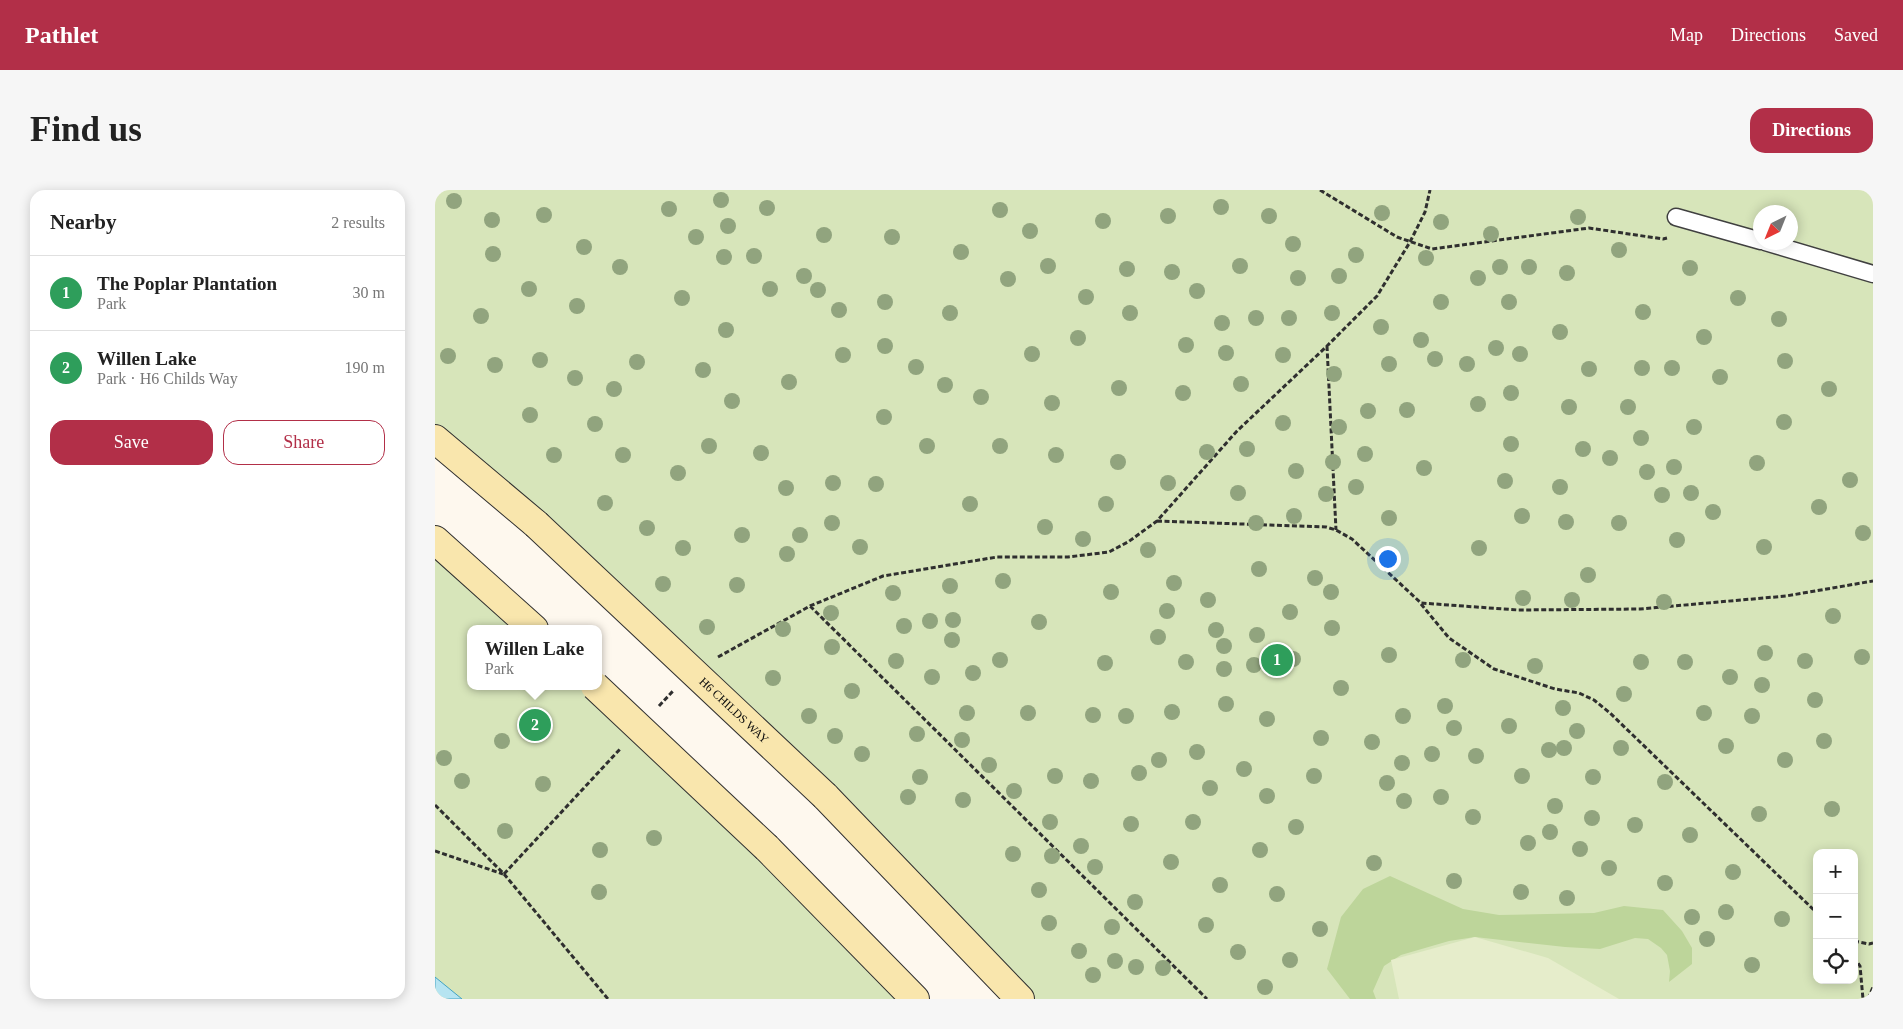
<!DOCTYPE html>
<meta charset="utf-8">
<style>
body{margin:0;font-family:"Times New Roman",serif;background:#f6f6f6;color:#222}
.controls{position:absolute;right:15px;bottom:15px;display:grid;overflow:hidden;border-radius:10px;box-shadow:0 2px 12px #0003}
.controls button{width:45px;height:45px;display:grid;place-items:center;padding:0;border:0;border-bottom:1px solid #e0e0e0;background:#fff;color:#222;font:25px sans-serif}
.compass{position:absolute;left:1318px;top:15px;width:45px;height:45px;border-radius:50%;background:#fff;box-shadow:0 2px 12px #0003;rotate:223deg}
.you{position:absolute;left:952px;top:368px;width:18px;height:18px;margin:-12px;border:4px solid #fff;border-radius:50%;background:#1a73e8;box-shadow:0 0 0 8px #1a73e833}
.badge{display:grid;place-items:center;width:32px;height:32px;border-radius:50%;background:#b22f48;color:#fff;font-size:16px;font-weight:700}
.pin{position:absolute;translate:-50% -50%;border:2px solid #fff;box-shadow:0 1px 5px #0006}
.popup{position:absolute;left:32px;top:435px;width:135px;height:65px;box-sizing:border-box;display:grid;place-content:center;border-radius:10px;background:#fff;filter:drop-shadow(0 1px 4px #0005);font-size:16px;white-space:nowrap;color:#767676}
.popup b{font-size:19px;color:#222}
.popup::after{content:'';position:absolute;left:50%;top:100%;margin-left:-10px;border:10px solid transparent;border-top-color:#fff}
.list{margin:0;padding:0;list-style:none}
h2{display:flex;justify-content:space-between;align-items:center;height:65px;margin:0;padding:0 20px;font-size:21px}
h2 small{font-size:16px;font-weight:400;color:#767676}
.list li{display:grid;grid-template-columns:32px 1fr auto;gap:15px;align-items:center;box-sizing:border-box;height:75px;padding:0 20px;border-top:1px solid #e0e0e0}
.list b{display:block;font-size:19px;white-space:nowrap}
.list p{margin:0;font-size:16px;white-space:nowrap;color:#767676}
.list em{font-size:16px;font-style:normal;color:#767676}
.actions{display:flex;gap:10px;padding:15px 20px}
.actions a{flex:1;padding:11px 0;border:1px solid #b22f48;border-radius:15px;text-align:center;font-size:18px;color:#b22f48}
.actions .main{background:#b22f48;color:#fff}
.icon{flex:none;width:28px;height:28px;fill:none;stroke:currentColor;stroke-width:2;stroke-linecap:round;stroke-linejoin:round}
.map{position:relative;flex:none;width:1438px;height:809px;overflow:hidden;border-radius:15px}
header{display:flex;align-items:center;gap:30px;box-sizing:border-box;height:70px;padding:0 25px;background:#b22f48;color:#fff}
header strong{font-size:24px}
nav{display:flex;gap:28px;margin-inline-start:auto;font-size:18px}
.intro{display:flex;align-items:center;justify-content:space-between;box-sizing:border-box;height:120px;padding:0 30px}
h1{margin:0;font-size:35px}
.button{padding:12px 22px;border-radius:15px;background:#b22f48;color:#fff;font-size:18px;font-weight:700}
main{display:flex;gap:30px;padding:0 30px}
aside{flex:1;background:#fff;border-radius:15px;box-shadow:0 2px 12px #0003}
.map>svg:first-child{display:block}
.green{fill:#d7e5ba;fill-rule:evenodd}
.forest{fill:#bdd59a}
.pitch{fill:#e6edcb}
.water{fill:#b6e4f1;stroke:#42a2c3}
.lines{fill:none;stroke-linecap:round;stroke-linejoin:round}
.lane-casing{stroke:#404040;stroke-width:19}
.secondary-casing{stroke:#2f2f2f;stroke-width:30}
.path{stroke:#2f2f2f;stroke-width:3;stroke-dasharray:5 2.5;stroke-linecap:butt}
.lane{stroke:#fff;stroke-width:16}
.secondary{stroke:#f9e6ad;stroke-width:28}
.secondary-bridge-casing{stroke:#2f2f2f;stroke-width:30;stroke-linecap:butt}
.secondary-bridge{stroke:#f9e6ad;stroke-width:28}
.tree{fill:#91a47e}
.labels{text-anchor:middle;stroke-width:5;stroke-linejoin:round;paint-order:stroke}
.street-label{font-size:12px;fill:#0d0d0d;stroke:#fff}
</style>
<header>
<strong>Pathlet</strong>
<nav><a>Map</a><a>Directions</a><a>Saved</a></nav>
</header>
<div class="intro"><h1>Find us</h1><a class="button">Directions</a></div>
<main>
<aside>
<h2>Nearby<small>2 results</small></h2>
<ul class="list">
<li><span class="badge" style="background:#2e9e5b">1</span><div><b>The Poplar Plantation</b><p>Park</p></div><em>30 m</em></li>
<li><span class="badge" style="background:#2e9e5b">2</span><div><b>Willen Lake</b><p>Park · H6 Childs Way</p></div><em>190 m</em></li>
</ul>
<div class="actions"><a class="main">Save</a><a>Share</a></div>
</aside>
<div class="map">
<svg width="1438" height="809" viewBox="0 0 1438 809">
<rect width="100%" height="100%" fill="#fef8ee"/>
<path class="green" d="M0 0H1438V809H585L0 249ZM1326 22H1356V52H1326ZM1382 663H1419V790H1382Z
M0 350 99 439H36V496H160L480 809H0Z"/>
<path class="forest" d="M955 686 1028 719 1064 725 1159 723 1189 716 1228 720 1247 741 1257 758V774L1234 792 1235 781 1232 765 1226 758 1213 749 1200 748 1165 759 1130 757 1040 747 1014 751 966 765 949 776 938 801 941 809H915L892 779 906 727 928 699Z"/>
<path class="pitch" d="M1040 747 1113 768 1184 809H964L956 770Z"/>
<path class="water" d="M0 787 27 809H0Z"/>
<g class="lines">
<defs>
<path id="lane" d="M1241 27 1326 51
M1330 52 1438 84"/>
<path id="secondary" d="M0 249 101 334
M0 350 99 439
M390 606 585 809
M332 658 480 809"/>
</defs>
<use href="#lane" class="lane-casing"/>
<use href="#secondary" class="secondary-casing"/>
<path class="path" d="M885 0 962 47 997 59 1154 38 1228 49 1232 48
M892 156 901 340
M722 331 891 337 901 340 917 349 986 413 1083 420 1205 419 1351 406 1438 391
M986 414 1014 448 1059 479 1120 499 1144 503 1159 510 1175 523 1382 723
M375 416 772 809
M283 467 375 416 448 386 562 367H633L674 362 693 352 722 331 802 241 892 156 942 106 975 52 990 22 995 0
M224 516 238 501
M0 615 69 684 173 809
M0 661 68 684
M69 684 186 558
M1419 751 1434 754 1438 753
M1419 767 1425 776 1428 809
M1433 809 1438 797"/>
<use href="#lane" class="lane"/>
<use href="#secondary" class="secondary"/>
<defs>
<g id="secondary-bridge">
<path id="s1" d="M101 334 390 606"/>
<path d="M160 496 332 658"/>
</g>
</defs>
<use href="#secondary-bridge" class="secondary-bridge-casing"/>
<use href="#secondary-bridge" class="secondary-bridge"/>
</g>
<g class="tree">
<circle cx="286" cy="10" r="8"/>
<circle cx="19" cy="11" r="8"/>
<circle cx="786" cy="17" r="8"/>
<circle cx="332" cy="18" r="8"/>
<circle cx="234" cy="19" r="8"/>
<circle cx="565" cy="20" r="8"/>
<circle cx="947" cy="23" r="8"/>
<circle cx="109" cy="25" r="8"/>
<circle cx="733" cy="26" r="8"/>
<circle cx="834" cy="26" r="8"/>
<circle cx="1143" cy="27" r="8"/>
<circle cx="57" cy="30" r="8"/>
<circle cx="668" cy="31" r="8"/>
<circle cx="1006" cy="32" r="8"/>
<circle cx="293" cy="36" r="8"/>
<circle cx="595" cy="41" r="8"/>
<circle cx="1056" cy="44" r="8"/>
<circle cx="389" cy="45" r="8"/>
<circle cx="261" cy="47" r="8"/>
<circle cx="457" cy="47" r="8"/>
<circle cx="858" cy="54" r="8"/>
<circle cx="149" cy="57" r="8"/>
<circle cx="1184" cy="60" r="8"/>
<circle cx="526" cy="62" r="8"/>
<circle cx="58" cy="64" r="8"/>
<circle cx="921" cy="65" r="8"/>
<circle cx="319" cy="66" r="8"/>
<circle cx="289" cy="67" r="8"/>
<circle cx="991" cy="68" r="8"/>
<circle cx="613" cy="76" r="8"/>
<circle cx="805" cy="76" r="8"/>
<circle cx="185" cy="77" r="8"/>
<circle cx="1065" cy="77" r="8"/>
<circle cx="1094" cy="77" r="8"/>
<circle cx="1255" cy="78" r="8"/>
<circle cx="692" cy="79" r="8"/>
<circle cx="737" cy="82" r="8"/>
<circle cx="1132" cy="83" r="8"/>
<circle cx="369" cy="86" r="8"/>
<circle cx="904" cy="86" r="8"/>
<circle cx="863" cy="88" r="8"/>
<circle cx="1043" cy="88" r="8"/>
<circle cx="573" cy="89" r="8"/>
<circle cx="94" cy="99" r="8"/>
<circle cx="335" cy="99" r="8"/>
<circle cx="383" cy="100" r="8"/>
<circle cx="762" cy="101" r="8"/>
<circle cx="651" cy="107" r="8"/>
<circle cx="247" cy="108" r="8"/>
<circle cx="1303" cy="108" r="8"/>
<circle cx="450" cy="112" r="8"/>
<circle cx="1006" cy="112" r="8"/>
<circle cx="1074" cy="112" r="8"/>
<circle cx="142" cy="116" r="8"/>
<circle cx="404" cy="120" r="8"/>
<circle cx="1208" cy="122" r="8"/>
<circle cx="515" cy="123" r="8"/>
<circle cx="695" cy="123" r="8"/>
<circle cx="897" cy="123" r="8"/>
<circle cx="46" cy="126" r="8"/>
<circle cx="821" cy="128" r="8"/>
<circle cx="854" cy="128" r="8"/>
<circle cx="1344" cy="129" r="8"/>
<circle cx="787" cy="133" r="8"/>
<circle cx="946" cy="137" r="8"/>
<circle cx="291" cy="140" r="8"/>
<circle cx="1125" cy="142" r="8"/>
<circle cx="1269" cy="147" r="8"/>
<circle cx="643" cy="148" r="8"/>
<circle cx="986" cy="150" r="8"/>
<circle cx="751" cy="155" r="8"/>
<circle cx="450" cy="156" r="8"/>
<circle cx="1061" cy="158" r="8"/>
<circle cx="791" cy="163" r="8"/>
<circle cx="597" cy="164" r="8"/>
<circle cx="1085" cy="164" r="8"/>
<circle cx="408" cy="165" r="8"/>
<circle cx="848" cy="165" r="8"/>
<circle cx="13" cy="166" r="8"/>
<circle cx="1000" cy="169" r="8"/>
<circle cx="105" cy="170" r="8"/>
<circle cx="1350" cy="171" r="8"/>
<circle cx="202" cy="172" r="8"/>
<circle cx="954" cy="174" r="8"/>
<circle cx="1032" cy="174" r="8"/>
<circle cx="60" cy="175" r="8"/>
<circle cx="481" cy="177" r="8"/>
<circle cx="1207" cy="178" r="8"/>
<circle cx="1237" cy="178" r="8"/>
<circle cx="1154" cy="179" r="8"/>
<circle cx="268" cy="180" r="8"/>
<circle cx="899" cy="184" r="8"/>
<circle cx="1285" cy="187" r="8"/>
<circle cx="140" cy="188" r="8"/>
<circle cx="354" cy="192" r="8"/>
<circle cx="806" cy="194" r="8"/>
<circle cx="510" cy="195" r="8"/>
<circle cx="684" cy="198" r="8"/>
<circle cx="179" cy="199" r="8"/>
<circle cx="1394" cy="199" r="8"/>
<circle cx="748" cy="203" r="8"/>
<circle cx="1076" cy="203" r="8"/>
<circle cx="546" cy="207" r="8"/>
<circle cx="297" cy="211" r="8"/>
<circle cx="617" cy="213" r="8"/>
<circle cx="1043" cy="214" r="8"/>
<circle cx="1134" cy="217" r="8"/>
<circle cx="1193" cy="217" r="8"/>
<circle cx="972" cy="220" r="8"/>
<circle cx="933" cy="221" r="8"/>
<circle cx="95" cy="225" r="8"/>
<circle cx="449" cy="227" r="8"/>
<circle cx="1349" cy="232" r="8"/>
<circle cx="848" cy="233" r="8"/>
<circle cx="160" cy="234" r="8"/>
<circle cx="904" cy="237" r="8"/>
<circle cx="1259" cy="237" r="8"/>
<circle cx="1206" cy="248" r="8"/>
<circle cx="1076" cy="254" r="8"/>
<circle cx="274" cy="256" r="8"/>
<circle cx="492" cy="256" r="8"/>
<circle cx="565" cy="256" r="8"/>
<circle cx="812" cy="259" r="8"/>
<circle cx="1148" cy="259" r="8"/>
<circle cx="772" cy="262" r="8"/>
<circle cx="326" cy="263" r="8"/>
<circle cx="930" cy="264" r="8"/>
<circle cx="119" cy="265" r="8"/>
<circle cx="188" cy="265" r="8"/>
<circle cx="621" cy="265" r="8"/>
<circle cx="1175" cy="268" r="8"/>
<circle cx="683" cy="272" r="8"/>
<circle cx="898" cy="272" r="8"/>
<circle cx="1322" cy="273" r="8"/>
<circle cx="1239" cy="277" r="8"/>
<circle cx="989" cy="278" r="8"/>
<circle cx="861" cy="281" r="8"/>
<circle cx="1212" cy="282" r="8"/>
<circle cx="243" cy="283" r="8"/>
<circle cx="1415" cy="290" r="8"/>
<circle cx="1070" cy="291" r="8"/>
<circle cx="398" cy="293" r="8"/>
<circle cx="733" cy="293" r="8"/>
<circle cx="441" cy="294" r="8"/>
<circle cx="921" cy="297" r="8"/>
<circle cx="1125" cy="297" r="8"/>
<circle cx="351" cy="298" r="8"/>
<circle cx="803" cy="303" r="8"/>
<circle cx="1256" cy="303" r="8"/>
<circle cx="891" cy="304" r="8"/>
<circle cx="1227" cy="305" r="8"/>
<circle cx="170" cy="313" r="8"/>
<circle cx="535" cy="314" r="8"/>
<circle cx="671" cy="314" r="8"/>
<circle cx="1384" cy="317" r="8"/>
<circle cx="1278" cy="322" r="8"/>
<circle cx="859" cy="326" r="8"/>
<circle cx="1087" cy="326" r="8"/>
<circle cx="954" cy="328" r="8"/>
<circle cx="1131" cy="332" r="8"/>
<circle cx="397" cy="333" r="8"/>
<circle cx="821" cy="333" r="8"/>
<circle cx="1184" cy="333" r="8"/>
<circle cx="610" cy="337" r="8"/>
<circle cx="212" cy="338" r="8"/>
<circle cx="1428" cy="343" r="8"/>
<circle cx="307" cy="345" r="8"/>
<circle cx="365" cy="345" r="8"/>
<circle cx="648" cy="349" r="8"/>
<circle cx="1242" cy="350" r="8"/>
<circle cx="425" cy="357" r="8"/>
<circle cx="1329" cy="357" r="8"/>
<circle cx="248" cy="358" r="8"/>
<circle cx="1044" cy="358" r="8"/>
<circle cx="713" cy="360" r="8"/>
<circle cx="352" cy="364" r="8"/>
<circle cx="824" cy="379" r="8"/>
<circle cx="1153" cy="385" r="8"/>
<circle cx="880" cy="388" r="8"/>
<circle cx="568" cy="391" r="8"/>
<circle cx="739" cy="393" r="8"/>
<circle cx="228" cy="394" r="8"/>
<circle cx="302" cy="395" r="8"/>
<circle cx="515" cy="396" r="8"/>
<circle cx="676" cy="402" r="8"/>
<circle cx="896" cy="402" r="8"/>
<circle cx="458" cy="403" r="8"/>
<circle cx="1088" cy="408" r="8"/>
<circle cx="773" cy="410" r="8"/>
<circle cx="1137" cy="410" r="8"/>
<circle cx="1229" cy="412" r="8"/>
<circle cx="732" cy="421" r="8"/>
<circle cx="855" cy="422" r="8"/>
<circle cx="396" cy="423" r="8"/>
<circle cx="1398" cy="426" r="8"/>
<circle cx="518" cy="430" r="8"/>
<circle cx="495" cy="431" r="8"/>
<circle cx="604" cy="432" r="8"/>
<circle cx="469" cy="436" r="8"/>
<circle cx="272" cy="437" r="8"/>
<circle cx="897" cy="438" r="8"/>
<circle cx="348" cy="439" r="8"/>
<circle cx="781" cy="440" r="8"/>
<circle cx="822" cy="445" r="8"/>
<circle cx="723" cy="447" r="8"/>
<circle cx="517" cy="450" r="8"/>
<circle cx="789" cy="456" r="8"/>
<circle cx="397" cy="457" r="8"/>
<circle cx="1330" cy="463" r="8"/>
<circle cx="954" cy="465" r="8"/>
<circle cx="1427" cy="467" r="8"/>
<circle cx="858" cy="469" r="8"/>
<circle cx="565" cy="470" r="8"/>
<circle cx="1028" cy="470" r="8"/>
<circle cx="461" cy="471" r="8"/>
<circle cx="1370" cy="471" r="8"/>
<circle cx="751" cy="472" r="8"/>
<circle cx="1206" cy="472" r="8"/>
<circle cx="1250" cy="472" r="8"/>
<circle cx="670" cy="473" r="8"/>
<circle cx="819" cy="475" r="8"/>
<circle cx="1100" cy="476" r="8"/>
<circle cx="789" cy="479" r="8"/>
<circle cx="538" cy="483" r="8"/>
<circle cx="497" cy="487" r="8"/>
<circle cx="1295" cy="487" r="8"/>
<circle cx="338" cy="488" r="8"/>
<circle cx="1327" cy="495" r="8"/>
<circle cx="906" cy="498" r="8"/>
<circle cx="417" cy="501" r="8"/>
<circle cx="1189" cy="504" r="8"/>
<circle cx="1380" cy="510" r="8"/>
<circle cx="791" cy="514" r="8"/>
<circle cx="1010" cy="516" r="8"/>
<circle cx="1128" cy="518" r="8"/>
<circle cx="737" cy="522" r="8"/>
<circle cx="532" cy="523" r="8"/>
<circle cx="593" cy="523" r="8"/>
<circle cx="1269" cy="523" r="8"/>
<circle cx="658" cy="525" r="8"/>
<circle cx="374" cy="526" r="8"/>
<circle cx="691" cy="526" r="8"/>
<circle cx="968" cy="526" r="8"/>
<circle cx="1317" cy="526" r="8"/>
<circle cx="832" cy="529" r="8"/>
<circle cx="1074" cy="536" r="8"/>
<circle cx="1019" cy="538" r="8"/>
<circle cx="1142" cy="541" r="8"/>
<circle cx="482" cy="544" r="8"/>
<circle cx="400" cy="546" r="8"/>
<circle cx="886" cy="548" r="8"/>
<circle cx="527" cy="550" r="8"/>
<circle cx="67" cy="551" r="8"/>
<circle cx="1389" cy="551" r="8"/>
<circle cx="937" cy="552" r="8"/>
<circle cx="1291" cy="556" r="8"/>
<circle cx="1129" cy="558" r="8"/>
<circle cx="1186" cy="558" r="8"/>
<circle cx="1114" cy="560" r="8"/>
<circle cx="762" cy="562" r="8"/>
<circle cx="427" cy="564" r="8"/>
<circle cx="997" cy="564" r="8"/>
<circle cx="1041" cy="566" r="8"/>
<circle cx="9" cy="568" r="8"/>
<circle cx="724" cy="570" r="8"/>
<circle cx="1350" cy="570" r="8"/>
<circle cx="967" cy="573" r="8"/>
<circle cx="554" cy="575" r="8"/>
<circle cx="809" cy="579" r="8"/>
<circle cx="704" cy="583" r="8"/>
<circle cx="620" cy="586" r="8"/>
<circle cx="879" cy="586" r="8"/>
<circle cx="1087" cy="586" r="8"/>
<circle cx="485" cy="587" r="8"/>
<circle cx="1158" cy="587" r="8"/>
<circle cx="27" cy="591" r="8"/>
<circle cx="656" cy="591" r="8"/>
<circle cx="1230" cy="592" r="8"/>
<circle cx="952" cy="593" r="8"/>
<circle cx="108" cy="594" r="8"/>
<circle cx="775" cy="598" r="8"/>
<circle cx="579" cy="601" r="8"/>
<circle cx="832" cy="606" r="8"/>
<circle cx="473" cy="607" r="8"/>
<circle cx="1006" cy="607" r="8"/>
<circle cx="528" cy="610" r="8"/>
<circle cx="969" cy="611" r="8"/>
<circle cx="1120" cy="616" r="8"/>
<circle cx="1397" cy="619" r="8"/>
<circle cx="1324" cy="624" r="8"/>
<circle cx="1038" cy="627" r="8"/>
<circle cx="1157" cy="628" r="8"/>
<circle cx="615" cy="632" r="8"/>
<circle cx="758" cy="632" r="8"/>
<circle cx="696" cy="634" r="8"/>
<circle cx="1200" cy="635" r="8"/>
<circle cx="861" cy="637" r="8"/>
<circle cx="70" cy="641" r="8"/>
<circle cx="1115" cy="642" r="8"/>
<circle cx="1255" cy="645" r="8"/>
<circle cx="219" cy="648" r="8"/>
<circle cx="1093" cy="653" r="8"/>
<circle cx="646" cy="656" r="8"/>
<circle cx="1145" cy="659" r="8"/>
<circle cx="165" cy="660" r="8"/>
<circle cx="825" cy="660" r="8"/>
<circle cx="578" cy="664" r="8"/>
<circle cx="617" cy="666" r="8"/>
<circle cx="736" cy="672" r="8"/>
<circle cx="939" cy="673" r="8"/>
<circle cx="660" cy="677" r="8"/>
<circle cx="1174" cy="678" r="8"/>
<circle cx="1298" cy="682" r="8"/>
<circle cx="1019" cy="691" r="8"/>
<circle cx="1230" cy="693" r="8"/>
<circle cx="785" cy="695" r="8"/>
<circle cx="604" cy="700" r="8"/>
<circle cx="164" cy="702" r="8"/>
<circle cx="1086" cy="702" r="8"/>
<circle cx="842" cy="704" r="8"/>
<circle cx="1132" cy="708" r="8"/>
<circle cx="700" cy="712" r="8"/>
<circle cx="1291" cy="722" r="8"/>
<circle cx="1257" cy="727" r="8"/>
<circle cx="1347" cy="729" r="8"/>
<circle cx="614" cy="733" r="8"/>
<circle cx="771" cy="735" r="8"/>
<circle cx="677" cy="737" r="8"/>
<circle cx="885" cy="739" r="8"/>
<circle cx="1272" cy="749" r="8"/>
<circle cx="644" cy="761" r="8"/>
<circle cx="803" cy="762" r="8"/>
<circle cx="855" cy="770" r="8"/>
<circle cx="680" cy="771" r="8"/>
<circle cx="1317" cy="775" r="8"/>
<circle cx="701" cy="777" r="8"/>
<circle cx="728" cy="778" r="8"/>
<circle cx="658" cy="785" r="8"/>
<circle cx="830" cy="797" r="8"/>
</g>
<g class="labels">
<g class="street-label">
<text dy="4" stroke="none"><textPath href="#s1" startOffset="272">H6 CHILDS WAY</textPath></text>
</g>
</g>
</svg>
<div class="controls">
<button>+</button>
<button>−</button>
<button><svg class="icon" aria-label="locate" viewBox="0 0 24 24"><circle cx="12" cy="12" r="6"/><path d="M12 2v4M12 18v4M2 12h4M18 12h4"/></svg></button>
</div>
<svg class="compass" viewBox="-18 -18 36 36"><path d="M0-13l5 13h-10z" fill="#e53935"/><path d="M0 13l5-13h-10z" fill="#767676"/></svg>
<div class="you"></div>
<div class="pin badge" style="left:842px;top:470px;background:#2e9e5b">1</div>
<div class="pin badge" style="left:100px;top:535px;background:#2e9e5b">2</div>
<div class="popup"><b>Willen Lake</b>Park</div>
</div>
</main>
